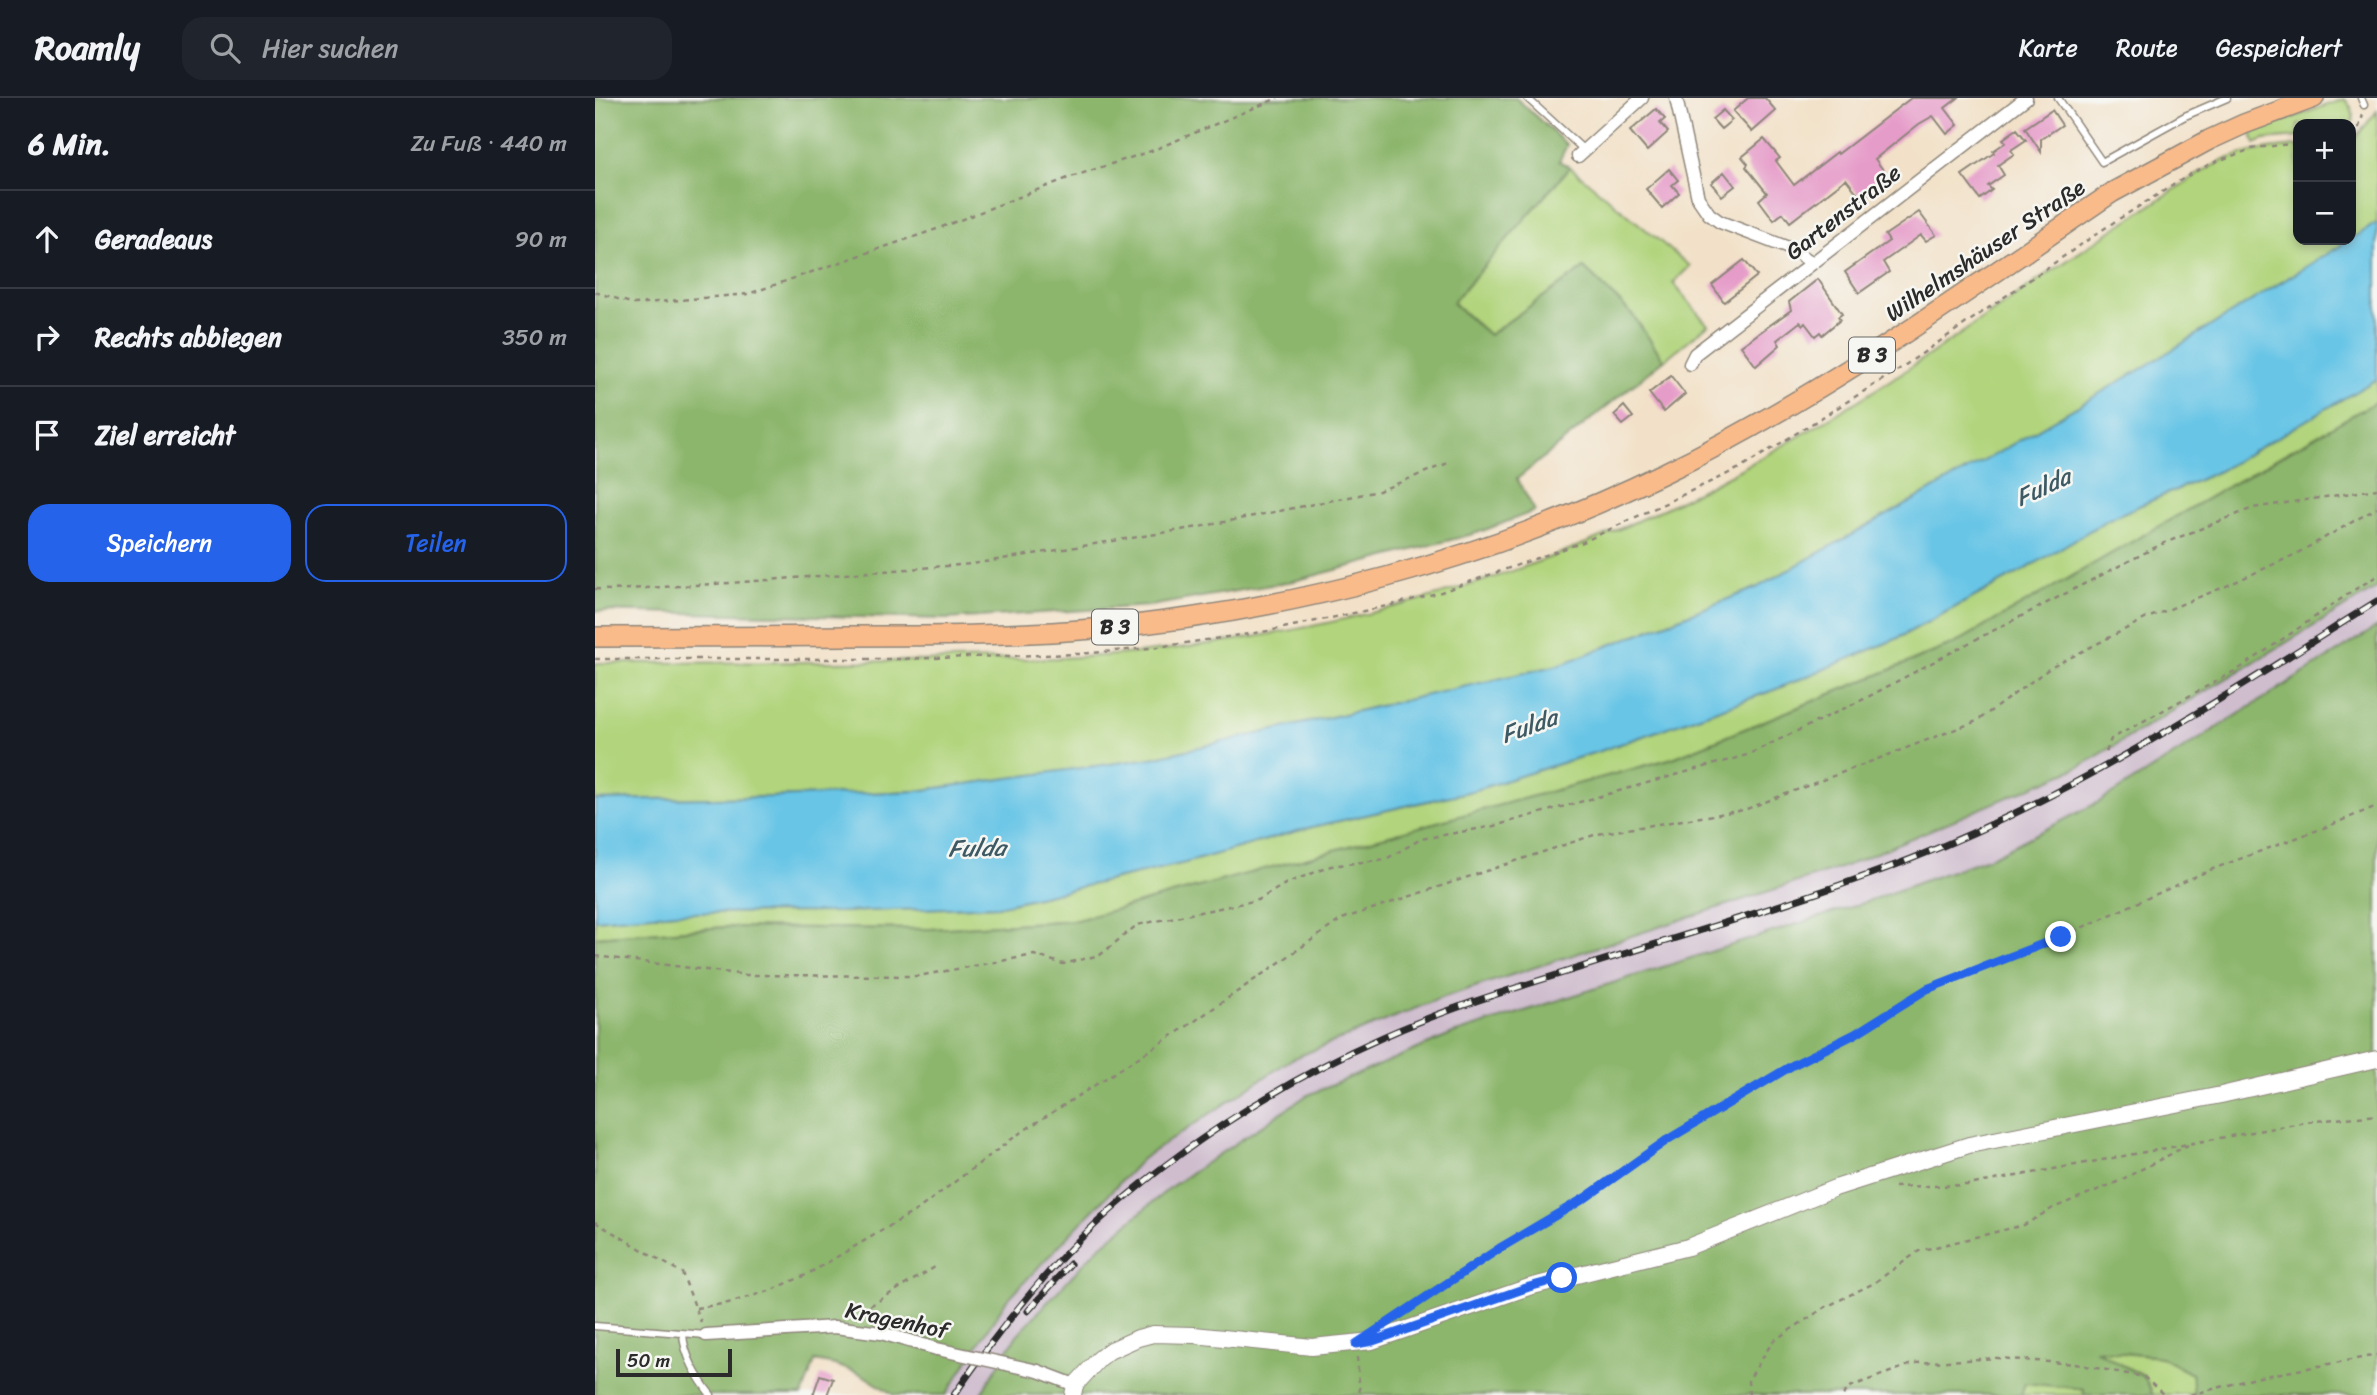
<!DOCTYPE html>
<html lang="de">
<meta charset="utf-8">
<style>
body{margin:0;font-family:Sriracha,sans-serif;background:#20242c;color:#f1f3f6}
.controls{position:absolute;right:21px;top:21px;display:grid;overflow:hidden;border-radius:14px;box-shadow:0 4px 10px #0003}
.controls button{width:63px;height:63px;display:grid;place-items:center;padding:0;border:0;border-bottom:2px solid #363941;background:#171b24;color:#f1f3f6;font:35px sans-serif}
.scale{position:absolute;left:21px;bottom:18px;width:116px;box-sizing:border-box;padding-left:7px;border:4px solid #2b2b2b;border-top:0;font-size:19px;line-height:24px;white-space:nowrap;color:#2b2b2b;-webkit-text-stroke:5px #f6f6f2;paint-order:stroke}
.stop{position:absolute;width:21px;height:21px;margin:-16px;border:5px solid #2563eb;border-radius:50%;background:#fff}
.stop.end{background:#2563eb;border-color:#fff;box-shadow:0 2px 7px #0008}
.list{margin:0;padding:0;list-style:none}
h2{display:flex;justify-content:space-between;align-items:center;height:91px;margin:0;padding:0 28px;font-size:30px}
h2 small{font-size:23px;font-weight:400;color:#9ea1a6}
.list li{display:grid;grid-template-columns:46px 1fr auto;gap:21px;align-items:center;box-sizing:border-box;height:98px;padding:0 28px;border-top:2px solid #363941}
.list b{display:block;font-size:26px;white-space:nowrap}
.list em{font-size:23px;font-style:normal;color:#9ea1a6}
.actions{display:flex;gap:14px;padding:21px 28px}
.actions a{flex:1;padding:16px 0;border:2px solid #2563eb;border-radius:21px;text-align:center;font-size:24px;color:#2563eb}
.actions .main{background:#2563eb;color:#fff}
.icon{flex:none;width:38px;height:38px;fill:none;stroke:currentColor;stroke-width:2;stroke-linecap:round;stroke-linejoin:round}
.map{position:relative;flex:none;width:1782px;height:1297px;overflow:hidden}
header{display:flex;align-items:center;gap:42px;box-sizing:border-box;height:98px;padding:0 35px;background:#171b24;border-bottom:2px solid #363941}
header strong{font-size:33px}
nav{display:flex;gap:38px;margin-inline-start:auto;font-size:24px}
.search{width:490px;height:63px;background:#20242c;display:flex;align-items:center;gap:18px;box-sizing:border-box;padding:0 24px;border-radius:21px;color:#9ea1a6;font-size:26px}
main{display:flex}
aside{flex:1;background:#171b24}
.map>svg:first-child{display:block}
.industrial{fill:#cfbdce}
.green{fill:#b1d47c;stroke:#6e8054;stroke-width:2}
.forest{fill:#8cb66c;stroke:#5c704c;stroke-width:2}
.water{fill:#68c5e6;stroke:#4a7888;stroke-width:2}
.building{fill:#e69cc9}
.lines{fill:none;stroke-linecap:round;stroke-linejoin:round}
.service-casing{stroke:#8e867a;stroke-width:9}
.minor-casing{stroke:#8e867a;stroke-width:15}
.tertiary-casing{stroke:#8e867a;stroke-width:18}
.primary-casing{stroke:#8e867a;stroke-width:22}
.path{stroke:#8e867a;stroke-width:2.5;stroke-dasharray:5 5;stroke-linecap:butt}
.service{stroke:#fff;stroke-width:6}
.minor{stroke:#fff;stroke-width:12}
.tertiary{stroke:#fff;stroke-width:16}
.primary{stroke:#fabb8b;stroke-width:19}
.rail-casing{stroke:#2b2b2b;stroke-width:7}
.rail{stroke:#f6f6f2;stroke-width:4.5;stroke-dasharray:13;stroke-linecap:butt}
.minor-bridge-casing{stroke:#8e867a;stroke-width:15;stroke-linecap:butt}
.minor-bridge{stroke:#fff;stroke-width:12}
.route{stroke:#2563eb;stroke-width:9}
.labels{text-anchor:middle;stroke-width:5;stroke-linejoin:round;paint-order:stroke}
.shield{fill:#f6f6f2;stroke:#686867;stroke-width:2}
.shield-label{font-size:21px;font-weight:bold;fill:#2b2b2b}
.street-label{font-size:23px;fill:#2b2b2b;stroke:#f6f6f2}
.water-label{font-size:24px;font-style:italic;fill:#3d5963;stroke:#f6f6f2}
</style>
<header>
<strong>Roamly</strong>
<div class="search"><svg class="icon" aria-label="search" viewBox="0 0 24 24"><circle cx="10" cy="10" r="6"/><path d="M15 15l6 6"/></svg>Hier suchen</div>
<nav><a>Karte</a><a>Route</a><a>Gespeichert</a></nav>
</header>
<main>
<aside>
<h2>6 Min.<small>Zu Fuß · 440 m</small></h2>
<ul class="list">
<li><svg class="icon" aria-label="ahead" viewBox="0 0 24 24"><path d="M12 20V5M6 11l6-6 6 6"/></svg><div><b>Geradeaus</b></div><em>90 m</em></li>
<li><svg class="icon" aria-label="right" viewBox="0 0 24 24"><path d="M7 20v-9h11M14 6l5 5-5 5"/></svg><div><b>Rechts abbiegen</b></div><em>350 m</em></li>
<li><svg class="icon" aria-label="arrive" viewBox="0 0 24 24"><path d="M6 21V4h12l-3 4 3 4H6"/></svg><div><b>Ziel erreicht</b></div></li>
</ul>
<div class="actions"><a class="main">Speichern</a><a>Teilen</a></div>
</aside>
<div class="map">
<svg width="1782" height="1297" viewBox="0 0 1782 1297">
<rect width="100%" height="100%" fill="#f6f6f2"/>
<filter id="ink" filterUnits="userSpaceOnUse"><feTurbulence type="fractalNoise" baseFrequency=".0143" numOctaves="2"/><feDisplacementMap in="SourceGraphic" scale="14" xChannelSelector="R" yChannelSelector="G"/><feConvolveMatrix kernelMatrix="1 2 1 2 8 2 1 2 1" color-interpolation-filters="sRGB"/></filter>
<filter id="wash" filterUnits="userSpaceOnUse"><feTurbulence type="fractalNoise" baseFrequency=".00686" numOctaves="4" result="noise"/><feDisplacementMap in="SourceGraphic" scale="28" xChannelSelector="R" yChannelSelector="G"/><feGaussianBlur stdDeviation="1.57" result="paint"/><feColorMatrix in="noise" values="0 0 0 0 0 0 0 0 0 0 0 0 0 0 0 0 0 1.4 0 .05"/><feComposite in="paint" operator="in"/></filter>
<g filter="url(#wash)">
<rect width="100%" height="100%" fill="#f2e1c8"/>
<path class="industrial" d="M1782 490V529L1506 703 1398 758 711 998 577 1088 501 1152 422 1237 385 1297H351L411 1203 547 1061 697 961 846 900 1248 769 1484 670Z"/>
<path class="green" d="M1749 1C1757 7 1761 18 1756 27L1703 26V39L1669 42 1660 46 1656 35Z
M1782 13V125L1756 141V45Z
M1703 48V142H1755L1546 271 1396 359 1161 490 964 567 557 660 467 673 321 693 176 699 0 702V565C119 564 239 565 358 562 419 561 481 561 542 555 725 536 904 490 1070 410 1159 367 1243 317 1325 263 1401 213 1476 158 1553 109 1577 94 1605 72 1632 61 1655 52 1678 50 1703 48Z
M975 69 1095 168 1078 185 1113 227 1069 262 1037 216 989 170 894 237 857 204Z
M1782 281V303L1359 546 1078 660 482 822 336 831 131 829 0 839V822L80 815 247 814 404 808 590 765 713 730 877 693 1008 652 1179 592 1301 541 1426 474 1514 421 1624 373Z
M1497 1252 1566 1259 1597 1276 1599 1296 1558 1297 1549 1278Z
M1430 1285 1489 1291V1297H1426Z"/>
<path class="forest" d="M0 0H921L972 47 964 63 975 69 857 205 894 237 989 170 1037 216 1069 262 922 381 940 413 882 435 699 483 555 508 352 521 0 513Z
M1782 303V490L1484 669 1248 769 846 900 697 961 547 1061 411 1203 351 1297H299L266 1276 240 1267 220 1263 207 1297H0V839L131 829 335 831 482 822 1078 660 1359 546Z
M1782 529V1297H1595L1599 1296 1597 1276 1566 1259 1500 1252 1549 1279 1558 1297H1489V1291L1430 1285 1426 1297H385L422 1237 501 1152 577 1088 711 998 858 936 1262 807 1398 758 1506 703Z"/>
<path class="water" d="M1782 125V281L1624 373 1514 421 1426 474 1301 541 1179 592 1008 652 877 693 713 730 590 765 403 808 247 814 80 815 0 822V702L176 699 321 693 557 660 964 567 1161 490 1396 359 1546 271Z"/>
<g id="blocks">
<path class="building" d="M1153 0H1170L1181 13 1157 34 1138 13Z
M1316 0H1363L1350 10 1363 27 1352 36 1338 18 1324 26 1280 61 1294 80 1267 101 1251 81 1195 124 1188 115 1179 122 1164 102 1172 95 1151 69 1153 66 1147 59 1169 41 1185 60 1181 63 1199 87 1242 54 1243 56Z
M1061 11 1070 21 1065 25 1073 34 1052 53 1035 33Z
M1128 12 1137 22 1126 31 1117 21Z
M1457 12 1467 27 1446 41V54L1430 30Z
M1422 31 1431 42 1416 52 1419 56 1403 67 1409 77 1393 88 1397 92 1385 101 1367 77 1399 55 1398 53 1411 44 1408 41Z
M1074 71 1083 82 1077 87 1084 95 1067 110 1051 91Z
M1129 74 1140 88 1127 98 1116 85Z
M1324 114 1341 137 1331 143 1326 137 1288 164 1294 174 1264 195 1250 174 1294 143 1290 137Z
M1149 162 1162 178 1129 204 1117 187Z
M1223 181 1247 216 1243 219 1245 222 1227 237 1225 234 1220 238 1210 225 1208 227 1205 224 1182 242 1185 247 1161 268 1146 248 1196 212 1194 204Z
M1076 278 1090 296 1069 314 1054 295Z
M1029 308 1038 319 1028 327 1019 317Z
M225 1277 238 1281 232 1297H218Z"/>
</g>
</g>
<g filter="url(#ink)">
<use href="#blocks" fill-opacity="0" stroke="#8e867a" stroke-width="2"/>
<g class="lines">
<defs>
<path id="service" d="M932 0 989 52
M1463 0 1507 64 1590 18 1632 0
M1766 0 1769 7
M0 1228 111 1237
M88 1236C89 1257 103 1281 116 1297"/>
<path id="minor" d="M1081 0 1103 100 1114 116 1125 124 1199 152 1217 165
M983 58 1047 0
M1095 266 1100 256 1431 0
M111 1237 240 1229 286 1235 342 1251
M443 1273 480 1287"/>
<path id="tertiary" d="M478 1297 480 1287 504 1261 514 1253 543 1240 558 1236 599 1237 717 1249 777 1243 934 1189 1093 1149 1240 1090 1374 1047 1626 997 1782 961"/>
<path id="primary" d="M0 539C84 539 169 539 253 538 334 538 416 538 498 531 695 514 891 462 1069 375 1228 298 1372 193 1518 94L1614 42 1649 26 1719 0"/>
</defs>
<use href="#service" class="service-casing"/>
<use href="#minor" class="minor-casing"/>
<use href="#tertiary" class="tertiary-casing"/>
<use href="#primary" class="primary-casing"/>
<path class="path" d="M1756 37 1764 29 1768 17
M0 194 39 206 153 196 339 132 473 80 556 53 683 0
M0 491 16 492 135 485 377 466 604 429 784 393 853 365
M0 561H301L484 556 556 550 674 533 797 507 846 494 988 444 1149 368 1303 272 1519 124 1599 74 1622 63 1660 50 1703 45
M1511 654 1516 641 1647 569 1759 492 1782 478
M0 858 151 877 323 878 439 857 468 866 505 857 542 827 663 802 692 785 736 768 791 761 826 741 899 728 1152 657 1269 601 1372 546 1567 446 1658 410 1782 391
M1299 1089 1373 1087 1711 1024 1782 1017
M0 1124 87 1175 106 1224
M101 1210 133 1205 174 1193 211 1177 322 1112 425 1035 597 925 747 821 1002 736 1149 712 1382 623 1455 570 1550 521 1629 489 1699 457 1782 410
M811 1213 906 1150 990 1100 1072 1042 1198 967 1260 936 1332 891 1466 839 1615 772 1731 729 1782 708
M258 1218 340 1169
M762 1259 765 1297
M1154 1297 1153 1283 1178 1243 1229 1210 1279 1185 1324 1153 1429 1127 1458 1110 1522 1084 1593 1047
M1248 1297 1257 1288 1320 1265 1402 1260 1480 1266 1549 1279 1569 1297
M1595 1297 1665 1279 1782 1257"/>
<use href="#service" class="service"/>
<use href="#minor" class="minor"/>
<use href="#tertiary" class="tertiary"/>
<use href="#primary" class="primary"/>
<defs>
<path id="rail" d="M433 1213 475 1166
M359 1297C397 1242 437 1189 484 1142 566 1060 682 986 788 939 846 913 907 894 968 875 1084 838 1203 805 1316 761 1482 696 1632 597 1782 503"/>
</defs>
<use href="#rail" class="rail-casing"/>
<use href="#rail" class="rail"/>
<defs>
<path id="minor-bridge" d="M342 1251 443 1273"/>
</defs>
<use href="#minor-bridge" class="minor-bridge-casing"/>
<use href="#minor-bridge" class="minor-bridge"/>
</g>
</g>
<g class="lines" filter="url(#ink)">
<path class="route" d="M967 1180 934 1189 778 1243 761 1246 905 1150 990 1100 1072 1042 1198 967 1260 936 1332 891 1466 839"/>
</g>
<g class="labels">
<g class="shield">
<rect x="1254" y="239.5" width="46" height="35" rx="5"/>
<rect x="497" y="511.5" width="46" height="35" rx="5"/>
</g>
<g class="shield-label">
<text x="1277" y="264">B 3</text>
<text x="520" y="536">B 3</text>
</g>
<g class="street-label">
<text transform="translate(1248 114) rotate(-38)" y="8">Gartenstraße</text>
<text transform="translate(1390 152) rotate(-34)" y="8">Wilhelmshäuser Straße</text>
<text transform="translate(302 1222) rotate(12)" y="8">Kragenhof</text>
</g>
<g class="water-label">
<text transform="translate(1448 389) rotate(-25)" y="8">Fulda</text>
<text transform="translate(934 628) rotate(-20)" y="8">Fulda</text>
<text transform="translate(382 750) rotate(-1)" y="8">Fulda</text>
</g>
</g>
</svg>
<div class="controls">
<button>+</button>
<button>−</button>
</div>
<div class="scale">50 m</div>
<div class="stop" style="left:967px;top:1180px"></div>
<div class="stop end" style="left:1466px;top:839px"></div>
</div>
</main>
